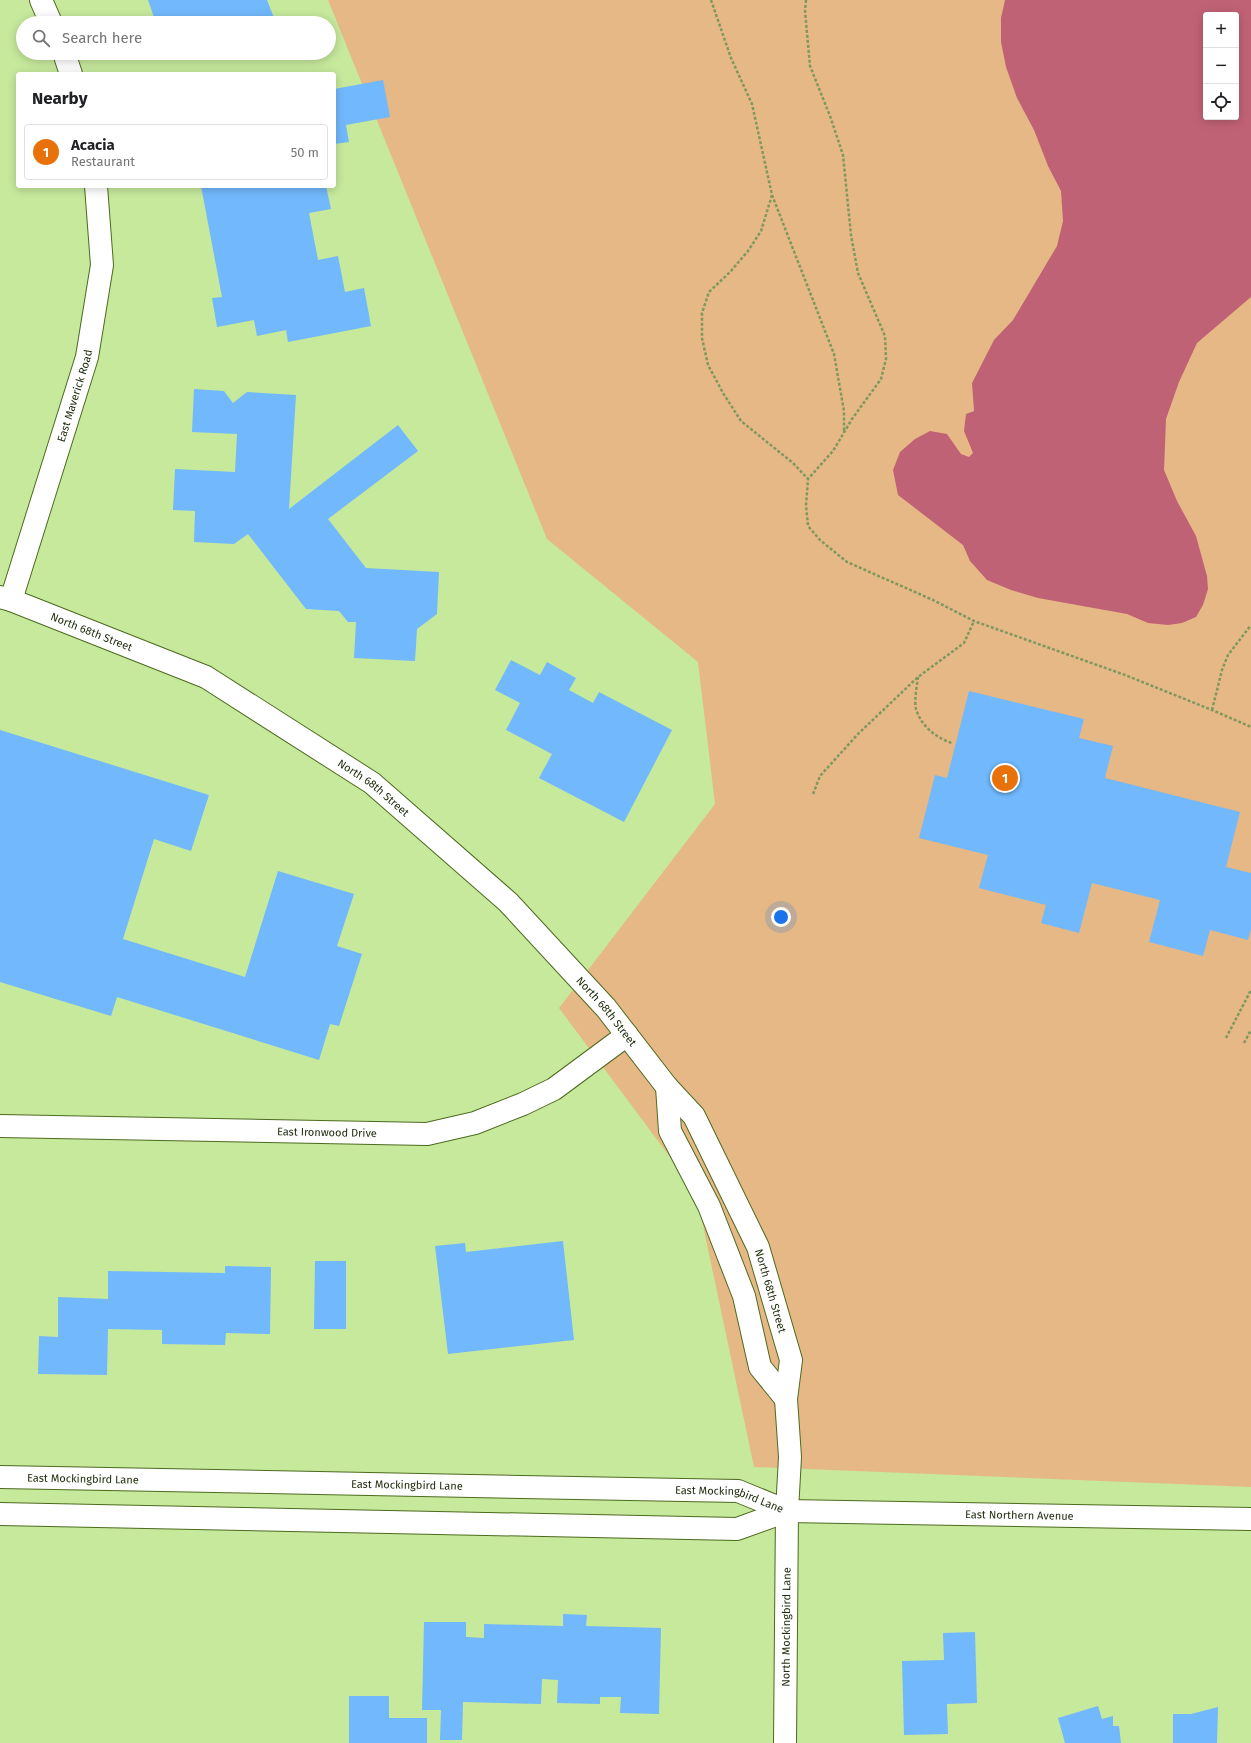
<!DOCTYPE html>
<meta charset="utf-8">
<style>
body{margin:0;font-family:"Fira Sans",sans-serif;background:#f2f2f2;color:#202124}
.controls{position:absolute;right:12px;top:12px;display:grid;overflow:hidden;border-radius:4px;box-shadow:0 2px 10px #0003}
.controls button{width:36px;height:36px;display:grid;place-items:center;padding:0;border:0;border-bottom:1px solid #e0e0e0;background:#fff;color:#202124;font:20px sans-serif}
.you{position:absolute;left:781px;top:917px;width:14px;height:14px;margin:-10px;border:3px solid #fff;border-radius:50%;background:#1a73e8;box-shadow:0 0 0 6px #1a73e833}
.badge{display:grid;place-items:center;width:26px;height:26px;border-radius:50%;background:#8a46ba;color:#fff;font-size:13px;font-weight:700}
.pin{position:absolute;translate:-50% -50%;border:2px solid #fff;box-shadow:0 1px 4px #0006}
.list{margin:0;padding:0;list-style:none}
h2{display:flex;justify-content:space-between;align-items:center;height:52px;margin:0;padding:0 16px;font-size:17px}
h2 small{font-size:13px;font-weight:400;color:#757577}
.list li{display:grid;grid-template-columns:26px 1fr auto;gap:12px;align-items:center;box-sizing:border-box;height:56px;margin:0 8px 8px;padding:0 8px;border:1px solid #e0e0e0;border-radius:4px}
.list b{display:block;font-size:15px;white-space:nowrap}
.list p{margin:0;font-size:13px;white-space:nowrap;color:#757577}
.list em{font-size:13px;font-style:normal;color:#757577}
.icon{flex:none;width:22px;height:22px;fill:none;stroke:currentColor;stroke-width:2;stroke-linecap:round;stroke-linejoin:round}
.map{position:relative;flex:none;width:1251px;height:1743px;overflow:hidden}
.search{position:absolute;background:#fff;box-shadow:0 2px 10px #0003;left:16px;top:16px;width:320px;height:44px;display:flex;align-items:center;gap:10px;box-sizing:border-box;padding:0 14px;border-radius:22px;color:#757577;font-size:15px}
.panel{position:absolute;background:#fff;box-shadow:0 2px 10px #0003;left:16px;top:72px;width:320px;height:116px;border-radius:4px}
.map>svg:first-child{display:block}
.green{fill:#e6b885;fill-rule:evenodd}
.water{fill:#c06275;fill-rule:evenodd}
.building{fill:#71b8fc}
.lines{fill:none;stroke-linecap:round;stroke-linejoin:round}
.minor-casing{stroke:#4d6a1f;stroke-width:24}
.tertiary-casing{stroke:#4d6a1f;stroke-width:24}
.path{stroke:#7f985f;stroke-width:2.5;stroke-dasharray:3 2;stroke-linecap:butt}
.minor{stroke:#fff;stroke-width:22}
.tertiary{stroke:#fff;stroke-width:22}
.labels{text-anchor:middle;stroke-width:3;stroke-linejoin:round;paint-order:stroke}
.street-label{font-size:11px;fill:#212e0f;stroke:#d3f7a8}
</style>
<div class="map">
<svg width="1251" height="1743" viewBox="0 0 1251 1743">
<rect width="100%" height="100%" fill="#c6e99c"/>
<path class="green" d="M328 0H1251V1487L754 1467 696 1192 559 1008 715 804 698 662 547 539ZM1206 15H1236V117H1206Z"/>
<path class="water" d="M1005 0H1251V297L1197 343 1179 382 1166 419 1164 470 1177 501 1196 536 1207 576 1208 589 1203 605 1196 617 1182 623 1168 625 1148 623 1127 614 1038 598 1011 590 987 580 970 561 963 545 898 495 893 470 900 452 915 439 930 431 947 434 961 454 969 457 973 453 964 431 966 414 974 411 972 383 994 340 1013 320 1057 246 1063 221 1061 191 1048 166 1034 130 1017 98 1006 67 1001 42V18ZM1206 15H1236V117H1206Z"/>
<path class="building" d="M148 0H267L276 23H156Z
M167 53H188L170 60Z
M383 80 390 117 346 125 349 142 334 144V89Z
M201 186H326L331 209 309 213 318 260 338 256 345 292 364 288 371 326 288 342 286 330 257 336 254 320 217 327 212 298 222 297Z
M194 389 224 391 233 403 247 392 296 395 289 509 398 425 418 451 328 519 366 568 439 572 437 614 417 629 415 661 354 658 356 622H348L339 611 306 609 248 534 234 544 194 542 195 511 173 510 175 469 235 472 237 434 192 432Z
M511 660 540 675 547 662 576 678 569 690 593 703 599 692 672 730 624 822 539 778 552 754 506 730 520 703 495 690Z
M969 691 1084 719 1079 738 1113 746 1105 778 1240 812 1226 867 1251 873V929L1248 940 1210 930 1203 956 1149 942 1160 900 1092 883 1079 933 1041 923 1046 905 979 888 988 855 919 838 935 775 947 778Z
M0 730 209 795 191 851 154 839 123 939 245 977 278 871 354 894 337 946 362 954 339 1026 330 1024 319 1060 117 997 111 1016 0 982Z
M563 1241 574 1340 448 1354 435 1246 465 1243 466 1252Z
M315 1261H346V1329H314Z
M225 1266 271 1267 270 1334 226 1333 225 1345 162 1344V1330L108 1329 107 1375 38 1374 39 1336 58 1337V1297L108 1299V1271L225 1273Z
M563 1614 587 1615 586 1626 661 1628 659 1714 620 1713 621 1697H600V1704L557 1703 558 1680 542 1679 541 1704 463 1702 462 1740H440L441 1710H422L424 1622H466V1637L484 1638V1624L563 1626Z
M975 1632 977 1703 947 1704 948 1734 904 1735 902 1661 944 1660 943 1633Z
M349 1696H389V1718H427V1743H349Z
M1098 1706 1102 1719 1113 1716V1726H1119L1121 1743H1065L1058 1718Z
M1218 1707 1217 1743H1173V1714H1191Z"/>
<g class="lines">
<defs>
<g id="minor">
<path d="M41 0 51 23"/>
<path d="M64 53 71 74"/>
<path id="s1" d="M0 597 11 600 206 677 372 783 508 902 606 1008 667 1087 694 1116 758 1247 791 1360 786 1399 790 1457 787 1511 1251 1519"/>
<path id="s2" d="M11 600 87 357 102 265 96 186"/>
<path d="M667 1087 670 1131 709 1206 744 1296 760 1367 786 1399"/>
<path id="s3" d="M0 1126 427 1134 475 1123 523 1104 554 1089 627 1035"/>
</g>
<g id="tertiary">
<path id="s4" d="M0 1477 738 1491 787 1511"/>
<path d="M0 1514 737 1529 787 1511"/>
<path id="s5" d="M785 1743 787 1511"/>
</g>
</defs>
<use href="#minor" class="minor-casing"/>
<use href="#tertiary" class="tertiary-casing"/>
<path class="path" d="M711 0 731 58 752 104 772 195 834 354 844 411V433
M806 0 805 11 810 66 830 116 843 155 851 235 858 273 885 336 886 359 881 379 852 419 833 451 808 479 806 505 808 526 820 540 847 562 933 600 974 621 1125 675 1212 710 1251 727
M772 195 761 231 748 251 730 272 709 292 702 313V338L708 365 723 393 741 421 793 463 808 479
M918 677C917 686 914 700 916 709 921 726 936 738 952 743
M1212 710 1222 670 1228 655 1251 625
M813 794 820 776 858 734 918 677 964 643 974 621
M1226 1038 1251 990
M1244 1043 1251 1030"/>
<use href="#minor" class="minor"/>
<use href="#tertiary" class="tertiary"/>
</g>
<g class="labels">
<g class="street-label">
<text dy="4" stroke="none"><textPath href="#s2" startOffset="214">East Maverick Road</textPath></text>
<text dy="4" stroke="none"><textPath href="#s1" startOffset="98">North 68th Street</textPath></text>
<text dy="4" stroke="none"><textPath href="#s1" startOffset="422">North 68th Street</textPath></text>
<text dy="4" stroke="none"><textPath href="#s1" startOffset="746">North 68th Street</textPath></text>
<text dy="4" stroke="none"><textPath href="#s3" startOffset="327">East Ironwood Drive</textPath></text>
<text dy="4" stroke="none"><textPath href="#s1" startOffset="1074">North 68th Street</textPath></text>
<text dy="4" stroke="none"><textPath href="#s4" startOffset="83">East Mockingbird Lane</textPath></text>
<text dy="4" stroke="none"><textPath href="#s4" startOffset="407">East Mockingbird Lane</textPath></text>
<text dy="4" stroke="none"><textPath href="#s4" startOffset="731">East Mockingbird Lane</textPath></text>
<text dy="4" stroke="none"><textPath href="#s1" startOffset="1530">East Northern Avenue</textPath></text>
<text dy="4" stroke="none"><textPath href="#s5" startOffset="116">North Mockingbird Lane</textPath></text>
</g>
</g>
</svg>
<div class="controls">
<button>+</button>
<button>−</button>
<button><svg class="icon" aria-label="locate" viewBox="0 0 24 24"><circle cx="12" cy="12" r="6"/><path d="M12 2v4M12 18v4M2 12h4M18 12h4"/></svg></button>
</div>
<div class="you"></div>
<div class="pin badge" style="left:1005px;top:778px;background:#e8710a">1</div>
<div class="search"><svg class="icon" aria-label="search" viewBox="0 0 24 24"><circle cx="10" cy="10" r="6"/><path d="M15 15l6 6"/></svg>Search here</div>
<section class="panel">
<h2>Nearby<small></small></h2>
<ul class="list">
<li><span class="badge" style="background:#e8710a">1</span><div><b>Acacia</b><p>Restaurant</p></div><em>50 m</em></li>
</ul>
</section>
</div>
